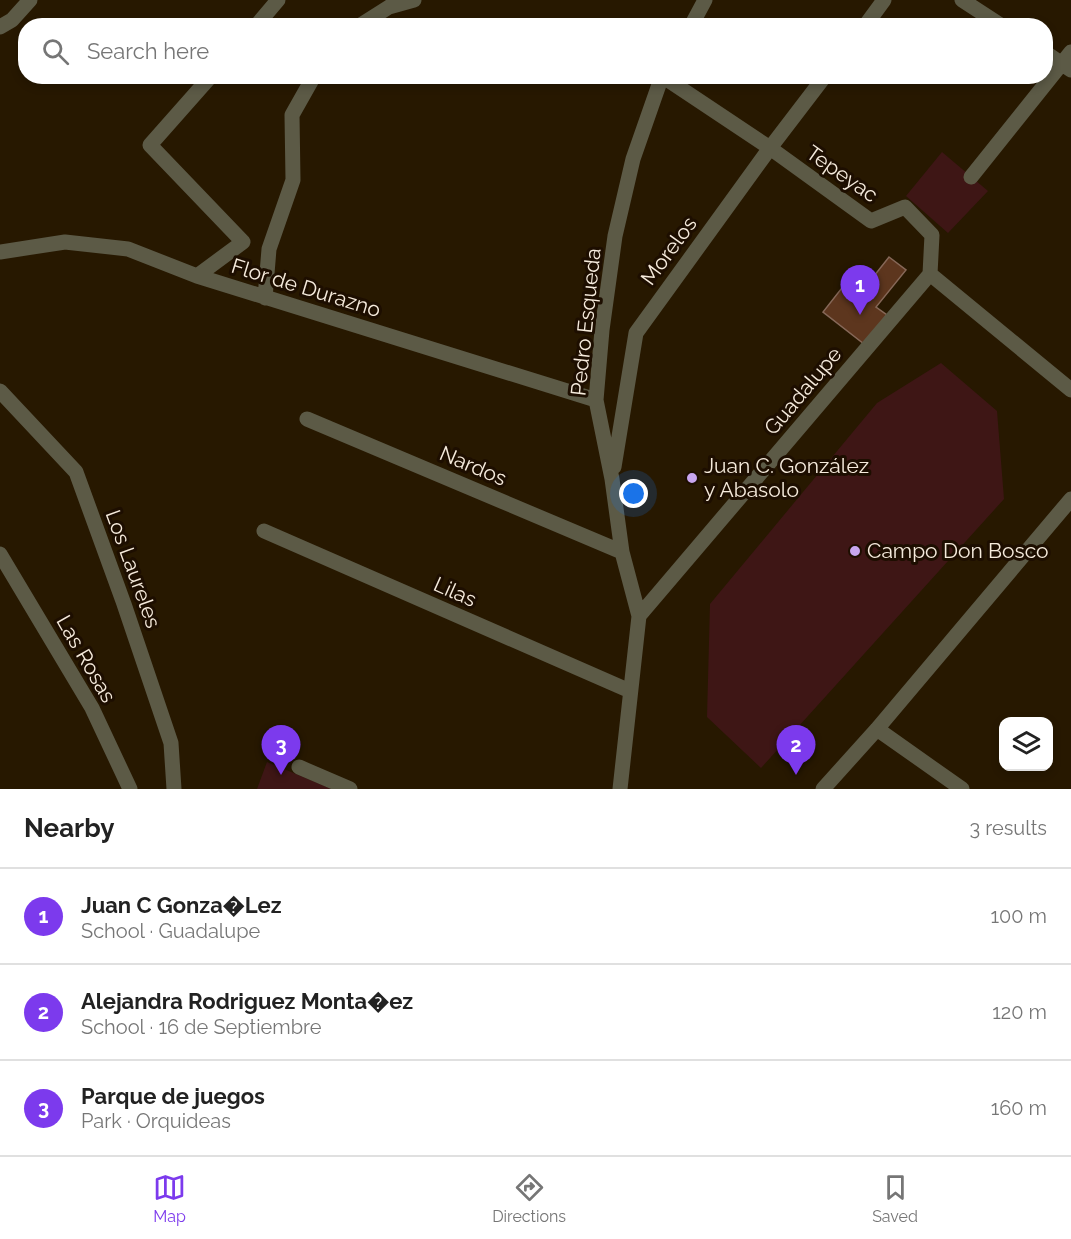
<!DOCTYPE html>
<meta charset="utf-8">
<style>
body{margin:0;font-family:Raleway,sans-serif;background:#f2f2f2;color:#222}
.controls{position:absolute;right:18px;bottom:18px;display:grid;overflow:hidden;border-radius:12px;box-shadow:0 3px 9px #0003}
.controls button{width:54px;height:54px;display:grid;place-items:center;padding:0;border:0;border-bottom:2px solid #e0e0e0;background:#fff;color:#222;font:30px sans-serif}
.you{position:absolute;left:634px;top:494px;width:21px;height:21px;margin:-15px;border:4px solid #fff;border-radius:50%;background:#1a73e8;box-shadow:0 0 0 9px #1a73e833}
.badge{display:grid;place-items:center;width:39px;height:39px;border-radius:50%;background:#7c3aed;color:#fff;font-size:20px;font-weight:700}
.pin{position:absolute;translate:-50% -50px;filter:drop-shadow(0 2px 3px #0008)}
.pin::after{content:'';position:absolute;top:32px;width:21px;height:18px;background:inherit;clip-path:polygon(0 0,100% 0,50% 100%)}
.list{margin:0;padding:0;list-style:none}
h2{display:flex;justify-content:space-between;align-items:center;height:78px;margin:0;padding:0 24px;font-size:26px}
h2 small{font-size:20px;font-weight:400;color:#767676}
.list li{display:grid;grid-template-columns:39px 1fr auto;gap:18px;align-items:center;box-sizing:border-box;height:96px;padding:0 24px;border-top:2px solid #e0e0e0}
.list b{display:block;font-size:22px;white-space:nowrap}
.list p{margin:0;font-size:20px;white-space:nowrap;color:#767676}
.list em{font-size:20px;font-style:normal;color:#767676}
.icon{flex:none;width:33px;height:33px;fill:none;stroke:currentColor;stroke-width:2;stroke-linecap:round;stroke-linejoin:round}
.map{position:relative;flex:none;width:1071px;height:789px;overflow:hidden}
.search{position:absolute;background:#fff;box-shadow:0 3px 9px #0003;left:18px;right:18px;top:18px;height:66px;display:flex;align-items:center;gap:15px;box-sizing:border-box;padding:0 21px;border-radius:24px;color:#767676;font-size:22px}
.sheet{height:366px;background:#fff}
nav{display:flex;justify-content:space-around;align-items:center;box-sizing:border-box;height:84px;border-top:2px solid #e0e0e0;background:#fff;font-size:16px;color:#767676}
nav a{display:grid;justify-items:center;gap:3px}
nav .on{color:#7c3aed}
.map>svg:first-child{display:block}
.green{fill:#3e1615}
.building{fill:#5d361e;stroke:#866858;stroke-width:1.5}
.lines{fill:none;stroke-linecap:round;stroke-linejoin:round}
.minor{stroke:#5c5a46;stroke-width:15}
.poi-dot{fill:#c8a6ef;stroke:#1d0e00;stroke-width:2}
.labels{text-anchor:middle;stroke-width:6;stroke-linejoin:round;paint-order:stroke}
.street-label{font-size:21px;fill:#f6ebdc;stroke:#1d0e00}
.poi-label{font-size:21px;fill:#f6ebdc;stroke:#1d0e00;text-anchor:start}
</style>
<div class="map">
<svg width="1071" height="789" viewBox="0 0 1071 789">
<rect width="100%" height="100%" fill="#271800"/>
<path class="green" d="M942 152 988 191 948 233 906 196Z
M941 363 997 411 1004 499 761 768 707 717 710 604 877 403Z
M267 762 332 789H257Z"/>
<path class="building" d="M889 257 906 270 876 307 887 315 864 344 823 312 845 284 859 295Z"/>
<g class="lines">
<path class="minor" d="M962 0 1002 26
M256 26 278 0
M359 26 389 7 414 0
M691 26 705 0
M865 26 884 0
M0 27 12 20 30 0
M1046 53 1071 70
M662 76 770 148 871 221 905 207 932 235 930 274 1071 390
M971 177 1071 52
M0 252 65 242 128 249 197 276 596 400
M197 276 243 242 150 145 211 76
M265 298 269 249 293 180 292 115 314 76
M0 391 76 472 124 604 171 743 174 789
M307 419 622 552
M614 467 636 333 770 148 825 76
M264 531 630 691
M0 554 92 708 130 789
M639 616 930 274
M877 729 962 789
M299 767 350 789
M620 789 639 616 622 552 612 479 596 400 602 330 615 236 633 159 662 76
M823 789 877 729 1071 499"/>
</g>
<g class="poi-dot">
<circle cx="692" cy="478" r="6"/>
<circle cx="855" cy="551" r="6"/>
</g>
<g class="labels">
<g class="street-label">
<text transform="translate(842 174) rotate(35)" y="7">Tepeyac</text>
<text transform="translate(669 251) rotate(-54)" y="7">Morelos</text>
<text transform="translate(306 288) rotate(17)" y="7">Flor de Durazno</text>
<text transform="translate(586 322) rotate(-84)" y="7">Pedro Esqueda</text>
<text transform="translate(803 391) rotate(-50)" y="7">Guadalupe</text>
<text transform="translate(473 466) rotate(23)" y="7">Nardos</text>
<text transform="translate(133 569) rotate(70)" y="7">Los Laureles</text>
<text transform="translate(455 592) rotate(24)" y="7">Lilas</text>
<text transform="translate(86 659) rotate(60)" y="7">Las Rosas</text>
</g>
<g class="poi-label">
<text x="704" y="473">Juan C. González<tspan x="704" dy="24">y Abasolo</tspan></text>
<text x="867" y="558">Campo Don Bosco</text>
</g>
</g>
</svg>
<div class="controls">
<button><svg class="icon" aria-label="layers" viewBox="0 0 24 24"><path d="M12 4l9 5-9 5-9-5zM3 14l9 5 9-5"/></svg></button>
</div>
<div class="you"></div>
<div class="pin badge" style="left:860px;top:315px">1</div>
<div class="pin badge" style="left:796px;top:775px">2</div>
<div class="pin badge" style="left:281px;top:775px">3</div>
<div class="search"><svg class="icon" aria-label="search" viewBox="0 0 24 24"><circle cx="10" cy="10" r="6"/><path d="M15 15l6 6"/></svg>Search here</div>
</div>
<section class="sheet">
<h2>Nearby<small>3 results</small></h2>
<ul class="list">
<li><span class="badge">1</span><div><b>Juan C Gonza�Lez</b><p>School · Guadalupe</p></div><em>100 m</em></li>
<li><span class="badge">2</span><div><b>Alejandra Rodriguez Monta�ez</b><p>School · 16 de Septiembre</p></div><em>120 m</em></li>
<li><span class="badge">3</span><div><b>Parque de juegos</b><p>Park · Orquideas</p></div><em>160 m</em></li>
</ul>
</section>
<nav>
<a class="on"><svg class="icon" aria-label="map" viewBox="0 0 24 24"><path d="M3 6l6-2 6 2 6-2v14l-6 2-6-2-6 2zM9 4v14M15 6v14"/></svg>Map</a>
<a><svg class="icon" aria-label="directions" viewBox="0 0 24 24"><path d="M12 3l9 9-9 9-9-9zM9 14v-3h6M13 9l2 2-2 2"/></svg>Directions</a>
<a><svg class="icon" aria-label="saved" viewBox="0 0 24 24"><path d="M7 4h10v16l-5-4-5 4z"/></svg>Saved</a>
</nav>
